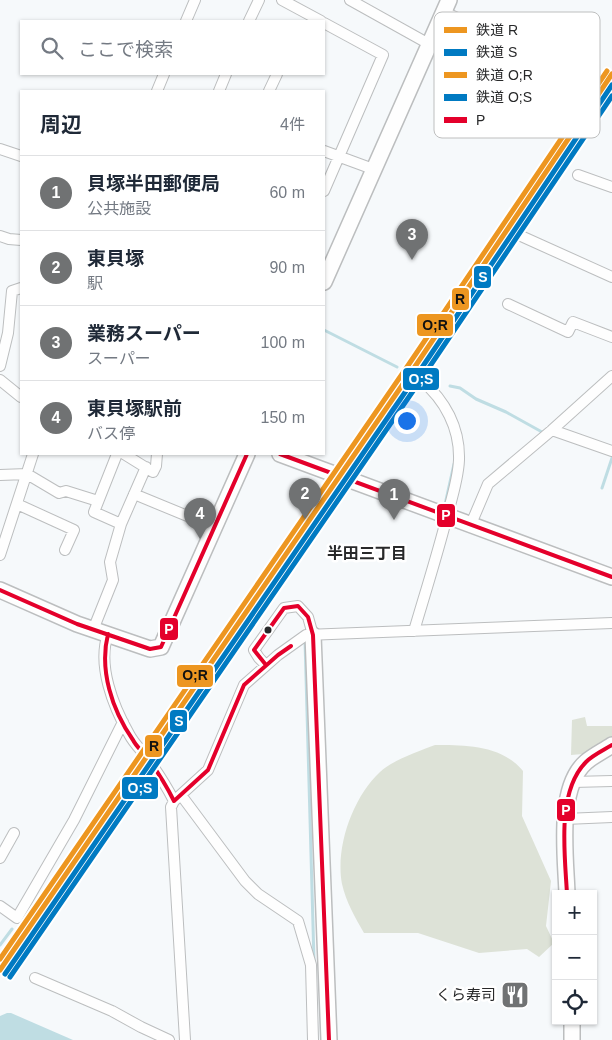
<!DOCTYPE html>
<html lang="ja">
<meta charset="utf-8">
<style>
body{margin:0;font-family:Helvetica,"Noto Sans JP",sans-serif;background:#f6f6f7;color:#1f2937}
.controls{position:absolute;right:15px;bottom:15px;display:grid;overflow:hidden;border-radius:0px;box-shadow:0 1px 4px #0004}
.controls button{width:45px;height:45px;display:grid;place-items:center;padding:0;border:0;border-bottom:1px solid #e0e1e3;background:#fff;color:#1f2937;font:25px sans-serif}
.you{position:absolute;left:406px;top:420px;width:18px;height:18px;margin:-12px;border:4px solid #fff;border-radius:50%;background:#1a73e8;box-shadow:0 0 0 8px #1a73e833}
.badge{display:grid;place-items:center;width:32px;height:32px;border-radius:50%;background:#707273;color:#fff;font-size:16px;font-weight:700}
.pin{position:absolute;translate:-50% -41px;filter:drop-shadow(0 1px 2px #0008)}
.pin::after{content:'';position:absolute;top:26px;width:18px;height:15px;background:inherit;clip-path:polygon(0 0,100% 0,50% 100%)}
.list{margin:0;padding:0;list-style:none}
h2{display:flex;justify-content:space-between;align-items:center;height:65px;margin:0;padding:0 20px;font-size:21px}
h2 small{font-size:16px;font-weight:400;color:#747a83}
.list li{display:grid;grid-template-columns:32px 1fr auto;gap:15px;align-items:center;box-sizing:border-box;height:75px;padding:0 20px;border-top:1px solid #e0e1e3}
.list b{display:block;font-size:19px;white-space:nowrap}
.list p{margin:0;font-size:16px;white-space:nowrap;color:#747a83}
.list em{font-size:16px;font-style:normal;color:#747a83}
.icon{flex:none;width:28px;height:28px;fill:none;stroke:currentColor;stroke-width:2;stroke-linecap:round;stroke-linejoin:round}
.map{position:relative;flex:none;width:612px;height:1040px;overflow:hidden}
.search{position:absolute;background:#fff;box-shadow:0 1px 4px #0004;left:20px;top:20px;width:305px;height:55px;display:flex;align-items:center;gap:12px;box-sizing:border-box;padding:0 18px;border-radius:0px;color:#747a83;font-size:19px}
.panel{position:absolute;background:#fff;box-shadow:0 1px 4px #0004;left:20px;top:90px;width:305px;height:365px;border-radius:0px}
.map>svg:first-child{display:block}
.green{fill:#dde2d7}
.water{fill:#bfdde3}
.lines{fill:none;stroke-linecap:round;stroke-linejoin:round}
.stream{stroke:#bfdde3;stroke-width:3}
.street-casing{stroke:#bcbebf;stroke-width:12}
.secondary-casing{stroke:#bcbebf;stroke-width:18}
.street{stroke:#fefefe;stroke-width:10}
.secondary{stroke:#fefefe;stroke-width:15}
.bus-1-casing{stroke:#fff;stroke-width:8}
.bus-1{stroke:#e4002b;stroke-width:4}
.rail-1-casing{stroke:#fff;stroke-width:9}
.rail-2-casing{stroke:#fff;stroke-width:9}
.rail-3-casing{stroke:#fff;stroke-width:9}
.rail-4-casing{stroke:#fff;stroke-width:9}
.rail-1{stroke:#ed9620;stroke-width:5}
.rail-2{stroke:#007ac2;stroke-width:5}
.rail-3{stroke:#ed9620;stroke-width:5}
.rail-4{stroke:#007ac2;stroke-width:5}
.bus-dot{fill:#28292a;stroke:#fff;stroke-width:2}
.labels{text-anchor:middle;stroke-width:5;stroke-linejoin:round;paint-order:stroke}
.poi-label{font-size:15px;fill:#28292a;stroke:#fff;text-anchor:end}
.neighbourhood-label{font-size:16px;font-weight:bold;fill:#28292a;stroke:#fff}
.key{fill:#fff;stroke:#bebfbf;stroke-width:1}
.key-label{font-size:14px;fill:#28292a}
.line-badge{stroke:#fff;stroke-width:2}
.badge-label{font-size:14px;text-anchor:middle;font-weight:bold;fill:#fff}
.pale-badge-label{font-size:14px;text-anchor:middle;font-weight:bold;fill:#111}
</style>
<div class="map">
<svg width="612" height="1040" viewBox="0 0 612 1040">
<rect width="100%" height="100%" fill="#f6f9fb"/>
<path class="green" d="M585 717 587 726H612V737L583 754 571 755 572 720Z
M435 745C465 745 502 745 523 771L522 816 551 881 546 926 554 943 539 957 527 949 479 953 418 933H364C355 917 346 902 342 884 335 847 353 797 380 772 393 760 419 751 435 745Z"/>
<path class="water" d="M7 1013H11L73 1040H0V1016Z"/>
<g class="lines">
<path class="stream" d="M324 330 397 367
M450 386 460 388 476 399 506 412 542 432
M602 488 612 458
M444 509 454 464
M305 640 314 961
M0 945 12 929"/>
<defs>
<path id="street" d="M282 0 321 21
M350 0 429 44
M444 12 582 74
M186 21 195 0
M249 21 259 0
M324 23 383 55 324 191
M157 91 164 74
M219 91 226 74
M269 91 277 74
M0 149 21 156
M324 151 373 169
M578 175 612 187
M0 236 9 239 21 240
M521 236 612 277
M508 304 568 332 573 322 612 337
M0 366 8 333 12 291 21 288
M0 380 21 397
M552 430 612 451
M117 454 94 512 121 524
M124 454 153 472 156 466 157 454
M0 475 27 474 59 493 66 491 98 501
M134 494 214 527
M17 504 74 530 65 550
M471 524 488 484 552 430 612 376
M0 555 33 454
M93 630 113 580 110 562 121 524 146 467
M414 631C424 597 435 562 444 528 449 506 458 483 459 460 460 428 445 400 421 380
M108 634C97 665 113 706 129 734 133 742 139 748 145 755 156 770 166 785 174 801
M266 665 259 658 254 650 284 608 298 606 308 617 313 635
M573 782 612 781
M181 795 245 881 258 894 298 921 311 965 313 1040
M565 819 612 817
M0 858 14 833
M0 906 17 918 74 820 123 722
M35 978 112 1011 141 1027 169 1040
M185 1040 171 807 174 801 208 770 244 685 278 655 306 635 612 623"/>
<path id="secondary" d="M324 282 449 0
M280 454 612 577
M0 590 77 624 150 649 161 647 247 454
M313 635 329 1040
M567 894C566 858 556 788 586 762 593 756 603 751 612 745
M572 1021V1040"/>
</defs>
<use href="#street" class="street-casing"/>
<use href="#secondary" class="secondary-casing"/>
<use href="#street" class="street"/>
<use href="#secondary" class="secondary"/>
<defs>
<path id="bus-1" d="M280 454 612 577
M0 590 77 624 150 649 161 647 247 454
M108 634C99 670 112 710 133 740 136 746 141 750 145 755 156 769 166 785 174 801L208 770 244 685 278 655 291 646
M266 665 254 650 284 608 298 606 308 617 313 635 329 1040
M567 894C565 855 556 792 586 762 593 755 604 750 612 745"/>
</defs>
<use href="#bus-1" class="bus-1-casing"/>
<use href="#bus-1" class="bus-1"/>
<defs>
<path id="rail-1" d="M0 970 414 368 612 74"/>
<path id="rail-2" d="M5 974 419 372 612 85"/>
<path id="rail-3" d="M0 959 409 364 607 71"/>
<path id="rail-4" d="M10 977 424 375 612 96"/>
</defs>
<use href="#rail-1" class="rail-1-casing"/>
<use href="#rail-2" class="rail-2-casing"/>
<use href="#rail-3" class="rail-3-casing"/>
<use href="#rail-4" class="rail-4-casing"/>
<use href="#rail-1" class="rail-1"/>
<use href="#rail-2" class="rail-2"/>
<use href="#rail-3" class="rail-3"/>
<use href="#rail-4" class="rail-4"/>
</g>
<defs>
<symbol id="restaurant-square" viewBox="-11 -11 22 22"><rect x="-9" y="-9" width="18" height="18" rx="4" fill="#707273" stroke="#fff"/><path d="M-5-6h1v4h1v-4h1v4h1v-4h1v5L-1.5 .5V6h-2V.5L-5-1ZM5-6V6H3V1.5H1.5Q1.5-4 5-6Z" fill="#fff"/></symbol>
</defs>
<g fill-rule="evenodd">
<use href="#restaurant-square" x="499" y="979" width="32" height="32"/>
</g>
<circle class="bus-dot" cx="268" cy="630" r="4.5"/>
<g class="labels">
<g class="poi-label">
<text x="496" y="1000">くら寿司</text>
</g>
<g class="neighbourhood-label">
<text x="367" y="559">半田三丁目</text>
</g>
</g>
<rect x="434" y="12" width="166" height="126" rx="8" class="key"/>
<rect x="444" y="27" width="23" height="6" fill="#ed9620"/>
<rect x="444" y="49" width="23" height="7" fill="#007ac2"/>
<rect x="444" y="72" width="23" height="6" fill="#ed9620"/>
<rect x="444" y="94" width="23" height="7" fill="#007ac2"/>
<rect x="444" y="117" width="23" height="6" fill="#e4002b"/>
<g class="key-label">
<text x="476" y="35">鉄道 R</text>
<text x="476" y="57">鉄道 S</text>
<text x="476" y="80">鉄道 O;R</text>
<text x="476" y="102">鉄道 O;S</text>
<text x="476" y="125">P</text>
</g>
<g class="line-badge">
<rect x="473" y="265" width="19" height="24" rx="5" fill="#007ac2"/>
<rect x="451" y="287" width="19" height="24" rx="5" fill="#ed9620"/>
<rect x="416" y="313" width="38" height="24" rx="5" fill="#ed9620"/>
<rect x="402" y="367" width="38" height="24" rx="5" fill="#007ac2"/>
<rect x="436" y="503" width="20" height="25" rx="5" fill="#e4002b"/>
<rect x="159" y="617" width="20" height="24" rx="5" fill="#e4002b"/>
<rect x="176" y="664" width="38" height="24" rx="5" fill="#ed9620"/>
<rect x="169" y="709" width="19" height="24" rx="5" fill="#007ac2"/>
<rect x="144" y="734" width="19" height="24" rx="5" fill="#ed9620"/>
<rect x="121" y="776" width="38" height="24" rx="5" fill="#007ac2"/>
<rect x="556" y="798" width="20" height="24" rx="5" fill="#e4002b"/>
</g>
<g class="badge-label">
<text x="483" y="282">S</text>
<text x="421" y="384">O;S</text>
<text x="446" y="520">P</text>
<text x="169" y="634">P</text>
<text x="179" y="726">S</text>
<text x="140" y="793">O;S</text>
<text x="566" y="815">P</text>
</g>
<g class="pale-badge-label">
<text x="460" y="304">R</text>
<text x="435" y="330">O;R</text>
<text x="195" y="680">O;R</text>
<text x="154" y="751">R</text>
</g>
</svg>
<div class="controls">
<button>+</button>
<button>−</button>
<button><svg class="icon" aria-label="locate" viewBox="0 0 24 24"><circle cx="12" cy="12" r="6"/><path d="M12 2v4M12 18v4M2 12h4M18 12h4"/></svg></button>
</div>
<div class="you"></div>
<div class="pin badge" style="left:394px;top:520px">1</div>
<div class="pin badge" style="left:305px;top:519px">2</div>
<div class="pin badge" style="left:412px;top:260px">3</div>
<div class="pin badge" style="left:200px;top:539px">4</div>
<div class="search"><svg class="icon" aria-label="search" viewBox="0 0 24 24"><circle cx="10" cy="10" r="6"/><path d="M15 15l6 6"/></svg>ここで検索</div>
<section class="panel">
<h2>周辺<small>4件</small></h2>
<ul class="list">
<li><span class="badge">1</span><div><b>貝塚半田郵便局</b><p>公共施設</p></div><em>60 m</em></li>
<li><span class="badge">2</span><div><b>東貝塚</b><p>駅</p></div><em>90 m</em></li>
<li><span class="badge">3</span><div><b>業務スーパー</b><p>スーパー</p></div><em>100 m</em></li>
<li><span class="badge">4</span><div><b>東貝塚駅前</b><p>バス停</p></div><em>150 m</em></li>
</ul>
</section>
</div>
